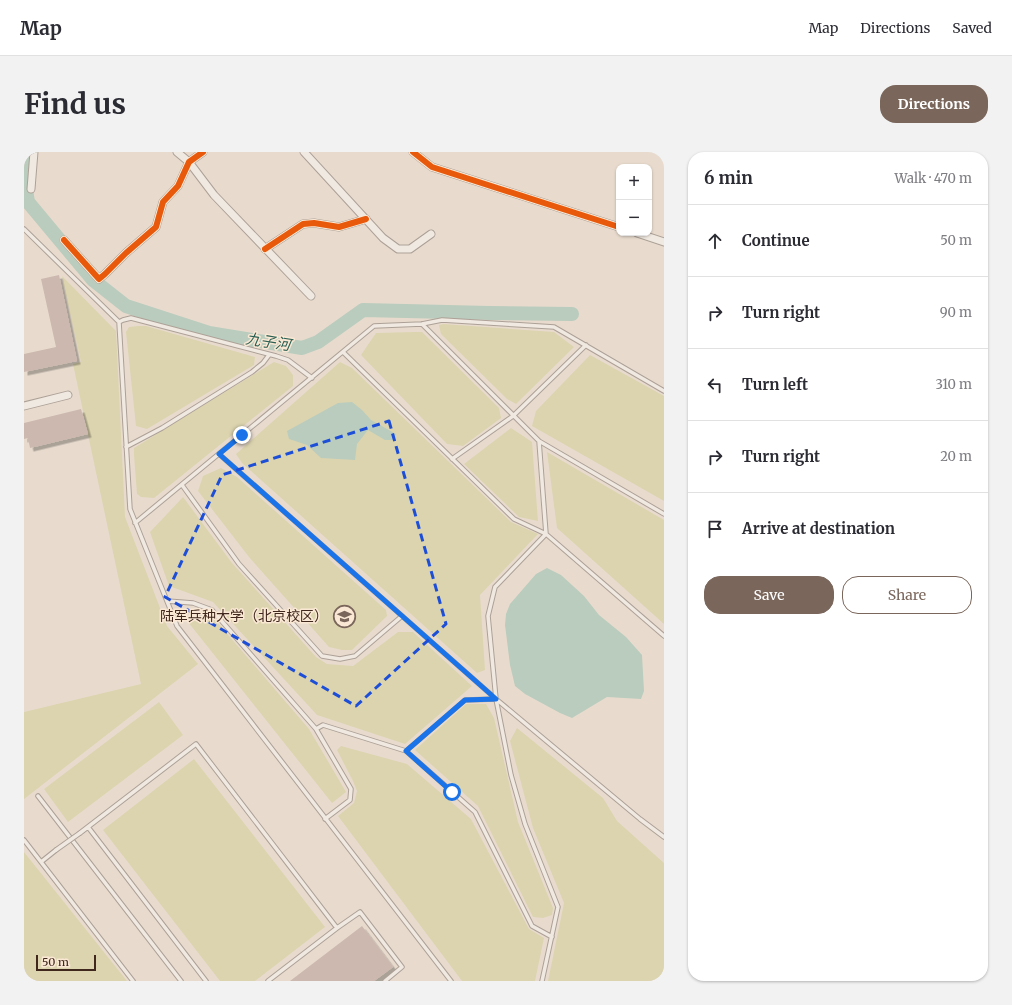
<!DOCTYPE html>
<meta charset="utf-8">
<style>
body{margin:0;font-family:Merriweather,"Noto Sans SC",serif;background:#f2f2f3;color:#2b2b33}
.controls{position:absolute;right:12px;top:12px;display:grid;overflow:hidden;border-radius:8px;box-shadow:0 1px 3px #0004}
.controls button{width:36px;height:36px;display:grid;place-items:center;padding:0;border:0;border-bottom:1px solid #e1e1e2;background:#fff;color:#2b2b33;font:20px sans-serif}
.scale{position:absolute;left:12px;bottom:10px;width:60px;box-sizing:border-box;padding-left:4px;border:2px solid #3f271d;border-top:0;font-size:11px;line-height:14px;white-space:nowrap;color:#3f271d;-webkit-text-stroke:3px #fae8d4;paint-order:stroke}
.stop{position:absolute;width:12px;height:12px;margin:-9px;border:3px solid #1a73e8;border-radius:50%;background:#fff}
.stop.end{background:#1a73e8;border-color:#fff;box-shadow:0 1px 4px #0008}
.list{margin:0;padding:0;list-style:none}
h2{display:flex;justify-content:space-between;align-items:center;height:52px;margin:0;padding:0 16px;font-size:17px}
h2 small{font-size:13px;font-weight:400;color:#7c7c81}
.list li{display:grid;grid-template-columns:26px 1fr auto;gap:12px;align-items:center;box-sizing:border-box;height:72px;padding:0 16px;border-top:1px solid #e1e1e2}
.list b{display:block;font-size:15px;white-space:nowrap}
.list em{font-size:13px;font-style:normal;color:#7c7c81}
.actions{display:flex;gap:8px;padding:12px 16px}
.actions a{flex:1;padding:9px 0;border:1px solid #7a665b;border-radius:16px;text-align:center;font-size:14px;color:#7a665b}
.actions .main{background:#7a665b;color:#fff}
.icon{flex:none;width:22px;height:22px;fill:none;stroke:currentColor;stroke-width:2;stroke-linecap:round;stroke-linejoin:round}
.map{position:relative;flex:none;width:640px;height:829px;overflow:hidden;border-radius:16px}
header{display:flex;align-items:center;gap:24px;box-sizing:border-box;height:56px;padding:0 20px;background:#fff;border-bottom:1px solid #e1e1e2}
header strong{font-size:19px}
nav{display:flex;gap:22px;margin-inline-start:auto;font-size:14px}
.intro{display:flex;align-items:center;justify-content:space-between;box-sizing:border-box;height:96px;padding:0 24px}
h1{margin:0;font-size:28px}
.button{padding:10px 18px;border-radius:16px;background:#7a665b;color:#fff;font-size:14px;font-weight:700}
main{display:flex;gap:24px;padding:0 24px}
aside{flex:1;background:#fff;border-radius:16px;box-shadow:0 1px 3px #0004}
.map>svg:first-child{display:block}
.green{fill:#dcd4af}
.water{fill:#baccbd}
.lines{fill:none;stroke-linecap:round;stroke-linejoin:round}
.river{stroke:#baccbd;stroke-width:14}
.building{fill:#ccb8af;filter:url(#shadow)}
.lane-casing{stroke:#ada197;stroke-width:5.5}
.street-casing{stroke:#ada197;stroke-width:9}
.lane{stroke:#f0e9e1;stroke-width:3.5}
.street{stroke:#f0e9e1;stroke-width:7}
.lane-bridge-casing{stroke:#ada197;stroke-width:5.5;stroke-linecap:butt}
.lane-bridge{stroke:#f0e9e1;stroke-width:3.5}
.cycleway-casing{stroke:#fae8d4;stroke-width:8}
.cycleway{stroke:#e8590c;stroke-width:6}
.route{stroke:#1a73e8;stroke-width:5}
.marked{fill:none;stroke:#1d4ed8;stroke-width:3;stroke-dasharray:8 5;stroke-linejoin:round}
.labels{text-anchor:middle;stroke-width:3;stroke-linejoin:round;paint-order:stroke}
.poi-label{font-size:14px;fill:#3f271d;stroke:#fae8d4;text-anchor:end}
.water-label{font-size:15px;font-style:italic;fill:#2a6053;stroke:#fae8d4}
</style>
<header>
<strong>Map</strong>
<nav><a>Map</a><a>Directions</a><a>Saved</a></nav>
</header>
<div class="intro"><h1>Find us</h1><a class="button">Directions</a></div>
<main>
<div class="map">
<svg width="640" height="829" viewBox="0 0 640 829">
<defs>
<filter id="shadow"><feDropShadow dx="3.5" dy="3.5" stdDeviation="0" flood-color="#0004"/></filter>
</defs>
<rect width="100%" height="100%" fill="#e8dbce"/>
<path class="green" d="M38 124 92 179 101 365 143 474 174 512 0 647V560L117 532 49 212 57 210Z
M419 172 530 180 550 195 492 252 483 247 417 182 415 173Z
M114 174H122L231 205 230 213 123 277 112 274 102 180 105 175Z
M390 180H398L475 256 477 266 439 294 423 292 337 203 352 181Z
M566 203 640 244V349L508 274 512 259Z
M250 210 262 214 269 223V234L130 346 117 345 113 342 110 303V296Z
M316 210 328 216 487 370 514 382 456 443 461 518 453 521 218 311 212 302Z
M487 276 508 290 514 369 495 365 440 312Z
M523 300 640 368V472L533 376Z
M197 316 213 325 362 458 363 464 328 498H318L305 495 225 405 174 339 179 324Z
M159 345 208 411 292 505 303 512 329 514 374 480H389L448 534 381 592 293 563 189 450 145 434 126 380Z
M175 461 187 463 285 577 322 640 308 651 164 470Z
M135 550 159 583 44 670 20 637Z
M442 552H462L470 566 494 670 529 756 528 763 519 766 509 765 454 654 391 598Z
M493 576 579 646 593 669 640 711V829H524L540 751 509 676 486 589Z
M317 594 383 612 447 667 505 777 520 786 511 829H438L314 664 330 651 333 639 329 629 313 598Z
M170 607 301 775 231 829H196L79 678Z
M0 700 103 829H0Z"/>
<path class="water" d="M328 250 338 258 347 268 372 282 370 288H361L344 278 333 292 331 308 297 306 283 293 265 287 263 279 314 251Z
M523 416 537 423 560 444 575 463 602 485 618 503 620 539 617 547 583 545 548 566 536 561 501 542 491 534 486 513 481 473 482 462 486 452 512 422Z"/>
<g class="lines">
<path class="river" d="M0 16 1 0
M0 26 4 50 69 128 102 154 185 181 278 196 294 190 339 158 466 161 548 162"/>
</g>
<path class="building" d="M35 123 53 209 0 220V202L32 195 17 127Z
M57 257 64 282 6 296 4 286 0 287V271Z
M338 774 369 815 350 829H266Z"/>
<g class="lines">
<defs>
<path id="lane" d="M0 77 95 170 106 357 153 474 427 829
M95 170 99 168 107 166 252 204 264 208 288 226
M398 172 515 289 640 362
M319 200 490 367 522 382 640 484
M515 289 522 382 471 435 464 464 472 547 487 623 501 672 534 755 518 829
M102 295 138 276 228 220 239 211 245 203
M195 302 472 547 616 667 640 685
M428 307 489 264 562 193
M158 333 215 412 298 504 316 507 331 504 378 464
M111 371 350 174 398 172 418 168 530 175 640 239
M143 449 169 451 188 458 292 577 327 637 326 648 301 667
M292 577 299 573 382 599 451 660 508 774 528 785
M382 599 441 548 472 547
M14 644 157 829
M64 675 182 829
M56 681 172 592 313 776
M0 688 109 829
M17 710 32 698
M244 829 313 776 336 760 378 815 361 829"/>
<path id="street" d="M153 0 165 10 190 43 287 144
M280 0 359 86 374 97H386L407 82
M389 0 408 15 595 75
M7 37 10 0
M613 81 640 90
M40 88 75 127 81 122 102 101 132 75 139 50 154 34 165 10 179 0
M241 97 279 72 290 71 315 75 342 67
M0 254 44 243"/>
</defs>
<use href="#lane" class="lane-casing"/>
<use href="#street" class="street-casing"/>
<use href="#lane" class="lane"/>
<use href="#street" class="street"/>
<defs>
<path id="lane-bridge" d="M32 698 56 681"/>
</defs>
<use href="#lane-bridge" class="lane-bridge-casing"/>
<use href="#lane-bridge" class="lane-bridge"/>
<defs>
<path id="cycleway" d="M389 0 408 15 595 75
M40 88 75 127 81 122 102 101 132 75 139 50 154 34 165 10 179 0
M241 97 279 72 290 71 315 75 342 67"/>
</defs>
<use href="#cycleway" class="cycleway-casing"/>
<use href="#cycleway" class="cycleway"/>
</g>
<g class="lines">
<path class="route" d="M218 283 195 302 472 547 441 548 382 599 428 640"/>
</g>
<path class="marked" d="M365 269 422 472 332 554 141 445 198 323Z"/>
<defs>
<symbol id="university-ring" viewBox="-11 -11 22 22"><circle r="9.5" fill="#fae8d4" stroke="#7a665b" stroke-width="1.5"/><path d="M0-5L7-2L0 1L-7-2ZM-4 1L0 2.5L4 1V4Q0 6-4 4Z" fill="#7a665b"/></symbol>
</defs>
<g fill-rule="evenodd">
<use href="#university-ring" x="308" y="452" width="25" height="25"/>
</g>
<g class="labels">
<g class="poi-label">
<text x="304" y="469">陆军兵种大学（北京校区）</text>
</g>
<g class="water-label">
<text transform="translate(244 190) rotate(9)" y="5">九子河</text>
</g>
</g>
</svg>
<div class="controls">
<button>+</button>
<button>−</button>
</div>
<div class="scale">50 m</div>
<div class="stop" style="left:428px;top:640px"></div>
<div class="stop end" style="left:218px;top:283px"></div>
</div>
<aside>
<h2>6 min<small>Walk · 470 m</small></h2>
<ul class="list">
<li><svg class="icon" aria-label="ahead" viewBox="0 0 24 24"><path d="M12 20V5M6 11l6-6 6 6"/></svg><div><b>Continue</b></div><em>50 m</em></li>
<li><svg class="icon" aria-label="right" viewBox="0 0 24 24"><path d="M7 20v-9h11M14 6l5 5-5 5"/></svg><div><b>Turn right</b></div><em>90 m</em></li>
<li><svg class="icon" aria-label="left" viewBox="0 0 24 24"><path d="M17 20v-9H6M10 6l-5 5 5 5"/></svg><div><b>Turn left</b></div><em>310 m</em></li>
<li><svg class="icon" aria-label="right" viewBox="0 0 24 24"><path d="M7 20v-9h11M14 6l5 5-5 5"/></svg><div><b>Turn right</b></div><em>20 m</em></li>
<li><svg class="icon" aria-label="arrive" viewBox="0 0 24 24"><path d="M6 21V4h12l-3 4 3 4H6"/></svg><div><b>Arrive at destination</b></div></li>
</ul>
<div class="actions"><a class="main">Save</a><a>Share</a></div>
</aside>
</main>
